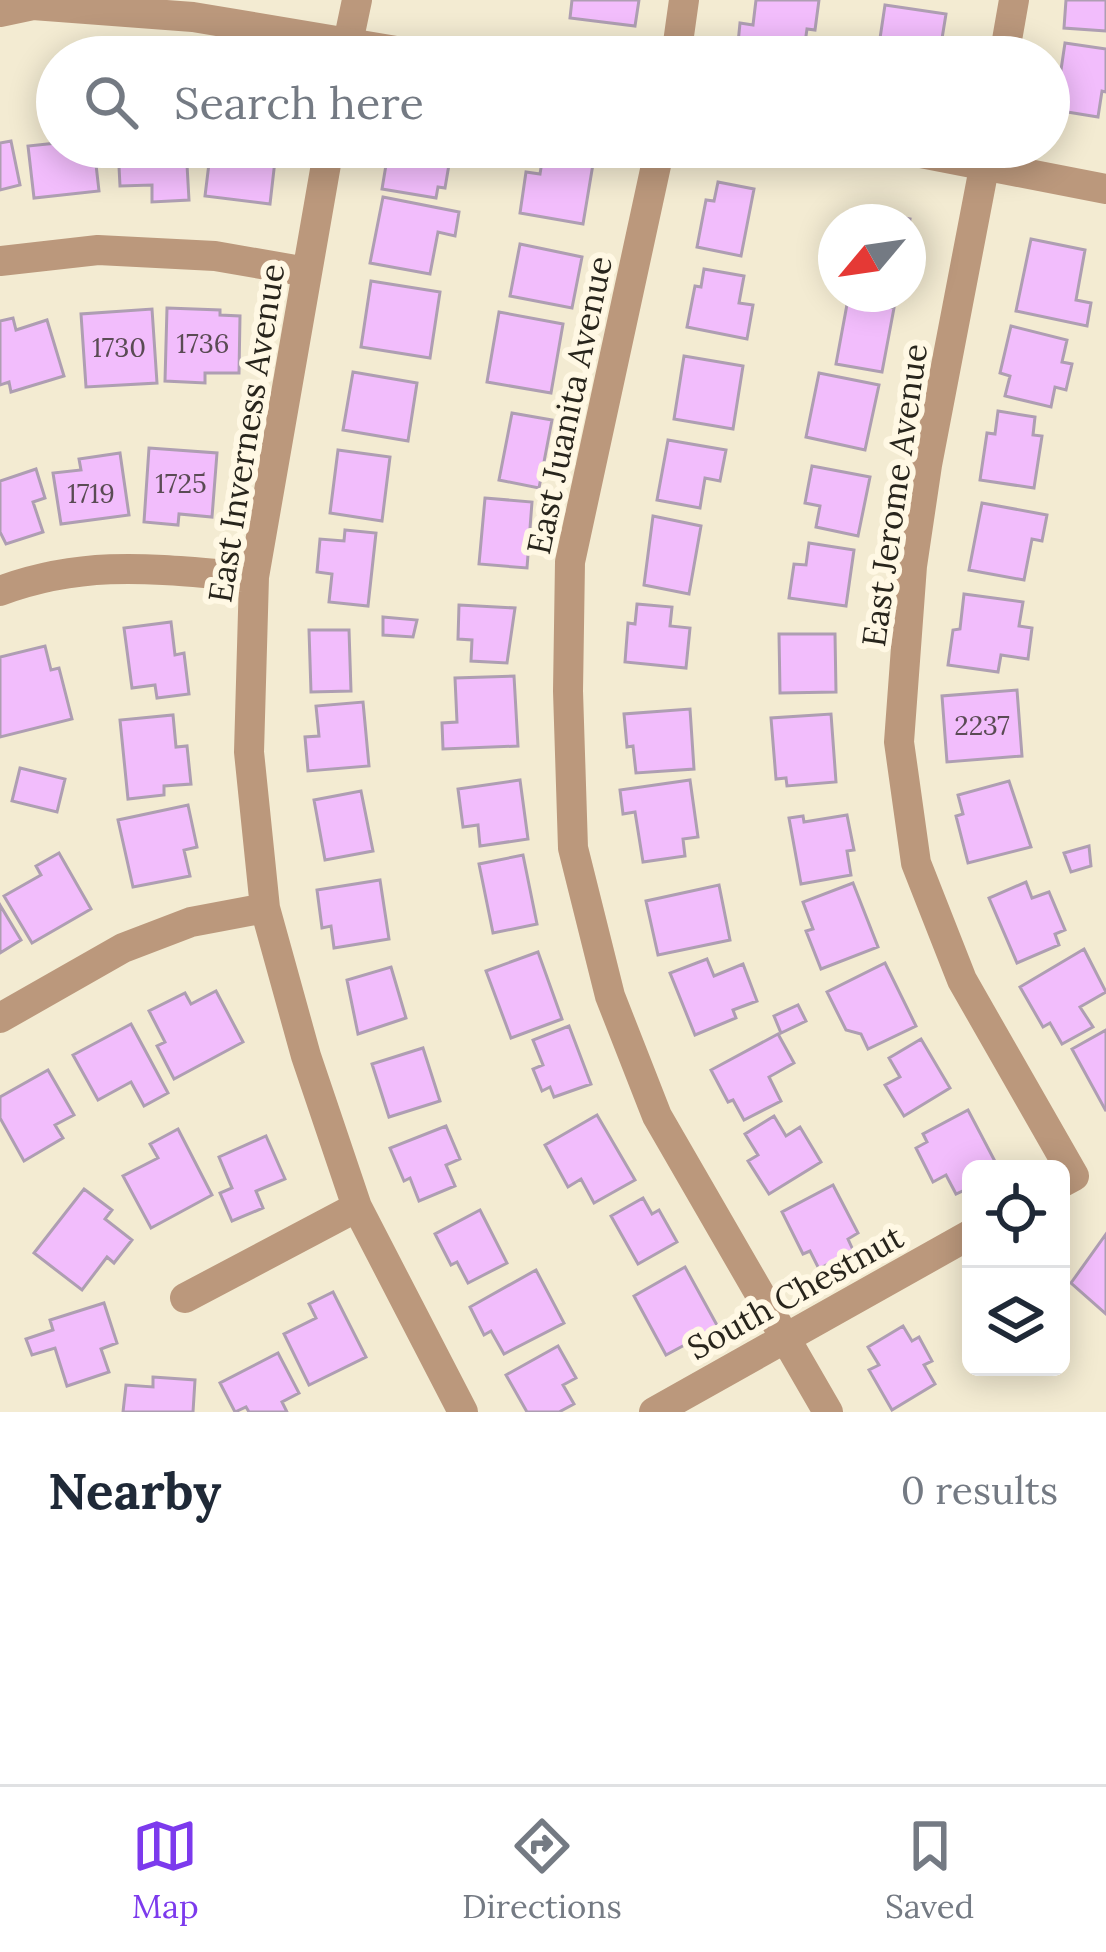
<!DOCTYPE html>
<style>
body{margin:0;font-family:Lora,serif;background:#f6f6f7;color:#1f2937}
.controls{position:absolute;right:36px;bottom:36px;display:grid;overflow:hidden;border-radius:18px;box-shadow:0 6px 30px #0003}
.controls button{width:108px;height:108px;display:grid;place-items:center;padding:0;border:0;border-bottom:3px solid #e0e1e3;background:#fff;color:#1f2937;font:60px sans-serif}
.compass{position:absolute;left:818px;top:204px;width:108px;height:108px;border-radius:50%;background:#fff;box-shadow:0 6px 30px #0003;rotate:241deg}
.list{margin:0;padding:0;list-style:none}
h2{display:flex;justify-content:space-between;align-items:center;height:156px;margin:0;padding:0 48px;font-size:51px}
h2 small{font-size:39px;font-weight:400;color:#747a83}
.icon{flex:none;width:66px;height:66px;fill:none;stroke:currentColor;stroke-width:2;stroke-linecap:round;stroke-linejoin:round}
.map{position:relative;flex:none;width:1106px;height:1412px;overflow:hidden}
.search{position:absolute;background:#fff;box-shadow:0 6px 30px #0003;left:36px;right:36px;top:36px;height:132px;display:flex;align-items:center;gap:30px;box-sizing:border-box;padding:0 42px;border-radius:66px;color:#747a83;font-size:45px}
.sheet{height:372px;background:#fff}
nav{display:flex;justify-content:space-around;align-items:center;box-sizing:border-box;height:168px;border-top:3px solid #e0e1e3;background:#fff;font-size:33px;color:#747a83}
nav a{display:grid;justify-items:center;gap:6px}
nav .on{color:#7c3aed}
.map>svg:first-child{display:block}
.building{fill:#f2bdfc;stroke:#ae9eb2;stroke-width:3}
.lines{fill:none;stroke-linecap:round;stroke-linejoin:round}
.minor{stroke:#bb987c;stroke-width:30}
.tertiary{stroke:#bb987c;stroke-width:30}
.labels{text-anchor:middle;stroke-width:12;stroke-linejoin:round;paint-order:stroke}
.number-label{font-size:27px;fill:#5a4b54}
.street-label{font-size:33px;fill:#28251c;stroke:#fff8e4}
</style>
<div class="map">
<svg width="1106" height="1412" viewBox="0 0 1106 1412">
<rect width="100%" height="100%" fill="#f3ebd2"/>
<path class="building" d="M572 0H639L635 26 570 18Z
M756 0H819L815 30 807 29 803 57 737 53 740 23 753 25Z
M1066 0H1106V31L1064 28Z
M885 5 946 14 939 57H884L886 46 879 45Z
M1065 43 1106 49V92L1102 91 1098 117 1055 110Z
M11 141 20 185 0 190V143Z
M57 143V147H94L99 191 34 198 28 146Z
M118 147H186L189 200 152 202V185L120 186Z
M211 147 276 152 270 204 205 196Z
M389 147H452L445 188 438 187 436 198 382 189Z
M544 149 594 158 583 224 520 213 526 172 540 174Z
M718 182 754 189 741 256 697 247 706 200 714 201Z
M383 197 459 212 455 236 438 232 430 274 370 263Z
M857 209 910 219 908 230V222H854Z
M1031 239 1085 250 1076 300 1091 303 1087 326 1016 311Z
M520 244 582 257 572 308 510 296Z
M704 269 744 276 739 303 753 305 747 339 687 327 695 286 701 287Z
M371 281 440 292 430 358 361 347Z
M848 299 894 308 882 372 836 364Z
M167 308 220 310V315L240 316 239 373H205V383L165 381Z
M152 309 157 383 86 387 81 314Z
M499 312 563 324 551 393 487 382Z
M13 318 16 330 47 320 64 376 11 392 9 382 0 385V321Z
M1011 326 1067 340 1062 362 1072 364 1066 390 1055 387 1051 407 1005 396 1010 376 1000 373Z
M684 356 743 366 733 429 674 419Z
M353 372 417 383 408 441 343 430Z
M819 373 879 385 865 450 806 437Z
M998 411 1035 417 1033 435 1042 436 1034 488 980 480 987 433 995 434Z
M512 413 552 420 539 488 499 480Z
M668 440 726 450 720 481 705 478 700 508 657 500Z
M149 448 217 453 212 517 179 514 178 525 144 522Z
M338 450 390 457 382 521 330 513Z
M120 453 129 515 61 524 53 473 81 470 79 459Z
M812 466 870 477 858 536 816 527 820 506 805 503Z
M36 469 45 498 33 502 43 532 6 544 0 532V481Z
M485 498 532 502 527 568 479 564Z
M982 503 1047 515 1042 541 1032 539 1024 580 969 570Z
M653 516 701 526 689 594 644 585Z
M345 530 376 533 368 606 329 602 332 574 317 572 320 539 344 541Z
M809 543 854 550 846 606 789 598 794 564 806 565Z
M964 594 1023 602 1019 626 1032 628 1028 659 1001 655 998 672 948 665 953 630 960 629Z
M637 604 672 607 670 626 690 628 686 668 625 662 628 623 635 624Z
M459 605 515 608 507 663 471 661 472 640 458 639Z
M383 617 417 620 413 637 383 635Z
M171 622 175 655 184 653 189 694 157 698 155 685 132 688 124 628Z
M309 630H349L351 691 311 692Z
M779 634H835L836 692 780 693Z
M45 646 51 670 59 668 72 719 0 737V657Z
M514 676 518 746 443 749 442 723 457 722 455 678Z
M1017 690 1022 756 947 762 942 696Z
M363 702 369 766 308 771 305 737 319 736 316 706Z
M690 709 694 769 636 773 633 746 627 747 624 714Z
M831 714 836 782 787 786 786 778 776 779 771 718Z
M173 715 176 747 187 746 191 784 164 786V795L128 799 120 720Z
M20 768 65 779 57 812 12 801Z
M520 780 528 839 480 846 478 825 463 827 458 789Z
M690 780 698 837 683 839 685 856 643 862 635 812 623 814 620 790Z
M1009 781 1031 847 968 863 956 816 963 814 958 795Z
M361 791 373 851 325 860 314 800Z
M188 805 197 847 184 850 190 876 133 887 118 820Z
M847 815 854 850 847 851 851 875 801 884 789 818 803 816 804 822Z
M1089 846 1091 866 1071 872 1064 853Z
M59 853 91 909 32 943 4 896 41 875 36 866Z
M523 855 537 924 493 933 479 864Z
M380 880 389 939 334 948 331 926 322 928 317 890Z
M1026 882 1032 898 1049 892 1065 930 1055 934 1059 945 1017 963 989 898Z
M853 883 878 947 821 969 806 931 813 929 803 902Z
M719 885 730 940 658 955 646 901Z
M0 905 21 940 0 953Z
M1084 949 1106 992 1080 1007 1093 1027 1062 1044 1050 1023 1043 1027 1020 987Z
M538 952 562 1019 511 1038 486 971Z
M707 959 714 976 743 964 757 1001 733 1010 736 1018 695 1035 670 973Z
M885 963 916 1026 868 1049 861 1034 846 1030 827 992Z
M391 967 406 1018 358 1034 347 980Z
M216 991 243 1042 174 1079 157 1046 165 1042 149 1011 185 993 191 1004Z
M798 1005 806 1021 781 1033 774 1016Z
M131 1024 168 1093 144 1106 131 1082 98 1100 73 1055Z
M569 1026 591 1084 554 1097 550 1087 542 1091 533 1069 543 1065 533 1040Z
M1106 1030V1111L1072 1049Z
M778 1034 794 1063 769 1077 781 1101 744 1120 733 1100 728 1102 711 1070Z
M921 1039 950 1088 904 1116 885 1085 900 1077 889 1058Z
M423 1048 440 1101 389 1117 372 1064Z
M48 1070 74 1115 55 1125 63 1138 24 1161 0 1118V1097Z
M968 1110 999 1169H971V1187L956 1194 946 1175 933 1182 916 1148 927 1142 923 1134Z
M597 1115 635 1180 594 1203 581 1179 568 1187 545 1145Z
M774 1116 786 1136 800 1127 821 1162 769 1194 748 1161 758 1155 745 1134Z
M446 1126 460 1159 446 1165 455 1186 419 1201 410 1178 404 1181 390 1148Z
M178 1129 212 1195 151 1228 123 1176 158 1158 150 1144Z
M266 1136 285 1179 256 1191 263 1208 232 1221 220 1193 232 1188 219 1157Z
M833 1185 858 1233 848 1239 853 1250 819 1269 810 1251 803 1254 782 1212Z
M84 1189 112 1210 105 1219 132 1240 114 1263 107 1257 82 1290 34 1253Z
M643 1198 652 1214 659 1210 677 1242 638 1264 611 1216Z
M480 1210 507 1263 468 1283 457 1262 451 1265 435 1234Z
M1106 1234V1314L1071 1283Z
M685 1267 718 1327 666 1355 634 1296Z
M536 1270 564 1323 504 1354 491 1331 484 1335 470 1307Z
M333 1292 366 1357 309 1385 284 1334 316 1318 309 1304Z
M104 1303 117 1343 101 1349 109 1372 67 1386 55 1348 32 1355 26 1339 53 1330 50 1320Z
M903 1326 912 1341 919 1337 932 1361 924 1365 935 1384 892 1410 869 1370 879 1365 868 1347Z
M558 1346 576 1378 563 1385 574 1404 559 1412H527L506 1375Z
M278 1353 299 1393 282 1402 287 1412H249L246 1407 235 1412 220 1383Z
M153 1377 195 1380 193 1412H123L126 1385 153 1387Z"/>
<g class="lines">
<path class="minor" d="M345 57 357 0
M676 57 684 0
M1004 57 1014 0
M329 147 254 577 249 752 265 908 306 1056 357 1207 463 1412
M660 147 570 562 568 691 573 848 610 996 657 1116 828 1412
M988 147 927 465 912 566 899 742 916 863 962 980 1074 1176 1061 1183
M0 261 98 250 215 256 307 272
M0 591C89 558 161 570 254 577
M0 1018 123 948 191 922 265 908
M185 1298 357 1207
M654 1412 971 1234"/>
<path class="tertiary" d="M0 12 33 5 193 17 432 57
M890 147 1106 189"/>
</g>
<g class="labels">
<g class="number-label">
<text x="203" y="353">1736</text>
<text x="119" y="357">1730</text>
<text x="181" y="493">1725</text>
<text x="91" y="503">1719</text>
<text x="982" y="735">2237</text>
</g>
<g class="street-label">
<text transform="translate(569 405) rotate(-78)" y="12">East Juanita Avenue</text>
<text transform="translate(246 433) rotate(-81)" y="12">East Inverness Avenue</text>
<text transform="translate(894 495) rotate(-82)" y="12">East Jerome Avenue</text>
<text transform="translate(795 1292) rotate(-29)" y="12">South Chestnut</text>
</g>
</g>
</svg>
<div class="controls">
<button><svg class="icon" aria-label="locate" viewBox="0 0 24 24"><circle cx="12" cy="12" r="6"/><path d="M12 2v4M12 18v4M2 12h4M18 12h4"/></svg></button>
<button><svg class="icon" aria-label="layers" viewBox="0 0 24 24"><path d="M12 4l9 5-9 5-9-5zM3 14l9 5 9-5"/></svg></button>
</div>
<svg class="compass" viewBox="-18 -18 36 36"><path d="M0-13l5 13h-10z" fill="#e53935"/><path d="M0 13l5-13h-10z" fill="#747a83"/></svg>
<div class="search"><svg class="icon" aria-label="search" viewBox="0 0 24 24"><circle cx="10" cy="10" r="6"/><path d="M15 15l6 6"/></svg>Search here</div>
</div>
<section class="sheet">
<h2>Nearby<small>0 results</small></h2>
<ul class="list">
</ul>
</section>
<nav>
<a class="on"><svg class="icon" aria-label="map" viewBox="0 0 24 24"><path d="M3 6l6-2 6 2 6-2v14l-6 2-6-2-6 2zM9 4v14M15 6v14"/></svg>Map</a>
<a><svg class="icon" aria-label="directions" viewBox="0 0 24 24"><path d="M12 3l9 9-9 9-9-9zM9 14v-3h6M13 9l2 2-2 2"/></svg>Directions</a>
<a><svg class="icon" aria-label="saved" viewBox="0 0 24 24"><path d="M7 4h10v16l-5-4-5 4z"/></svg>Saved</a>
</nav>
